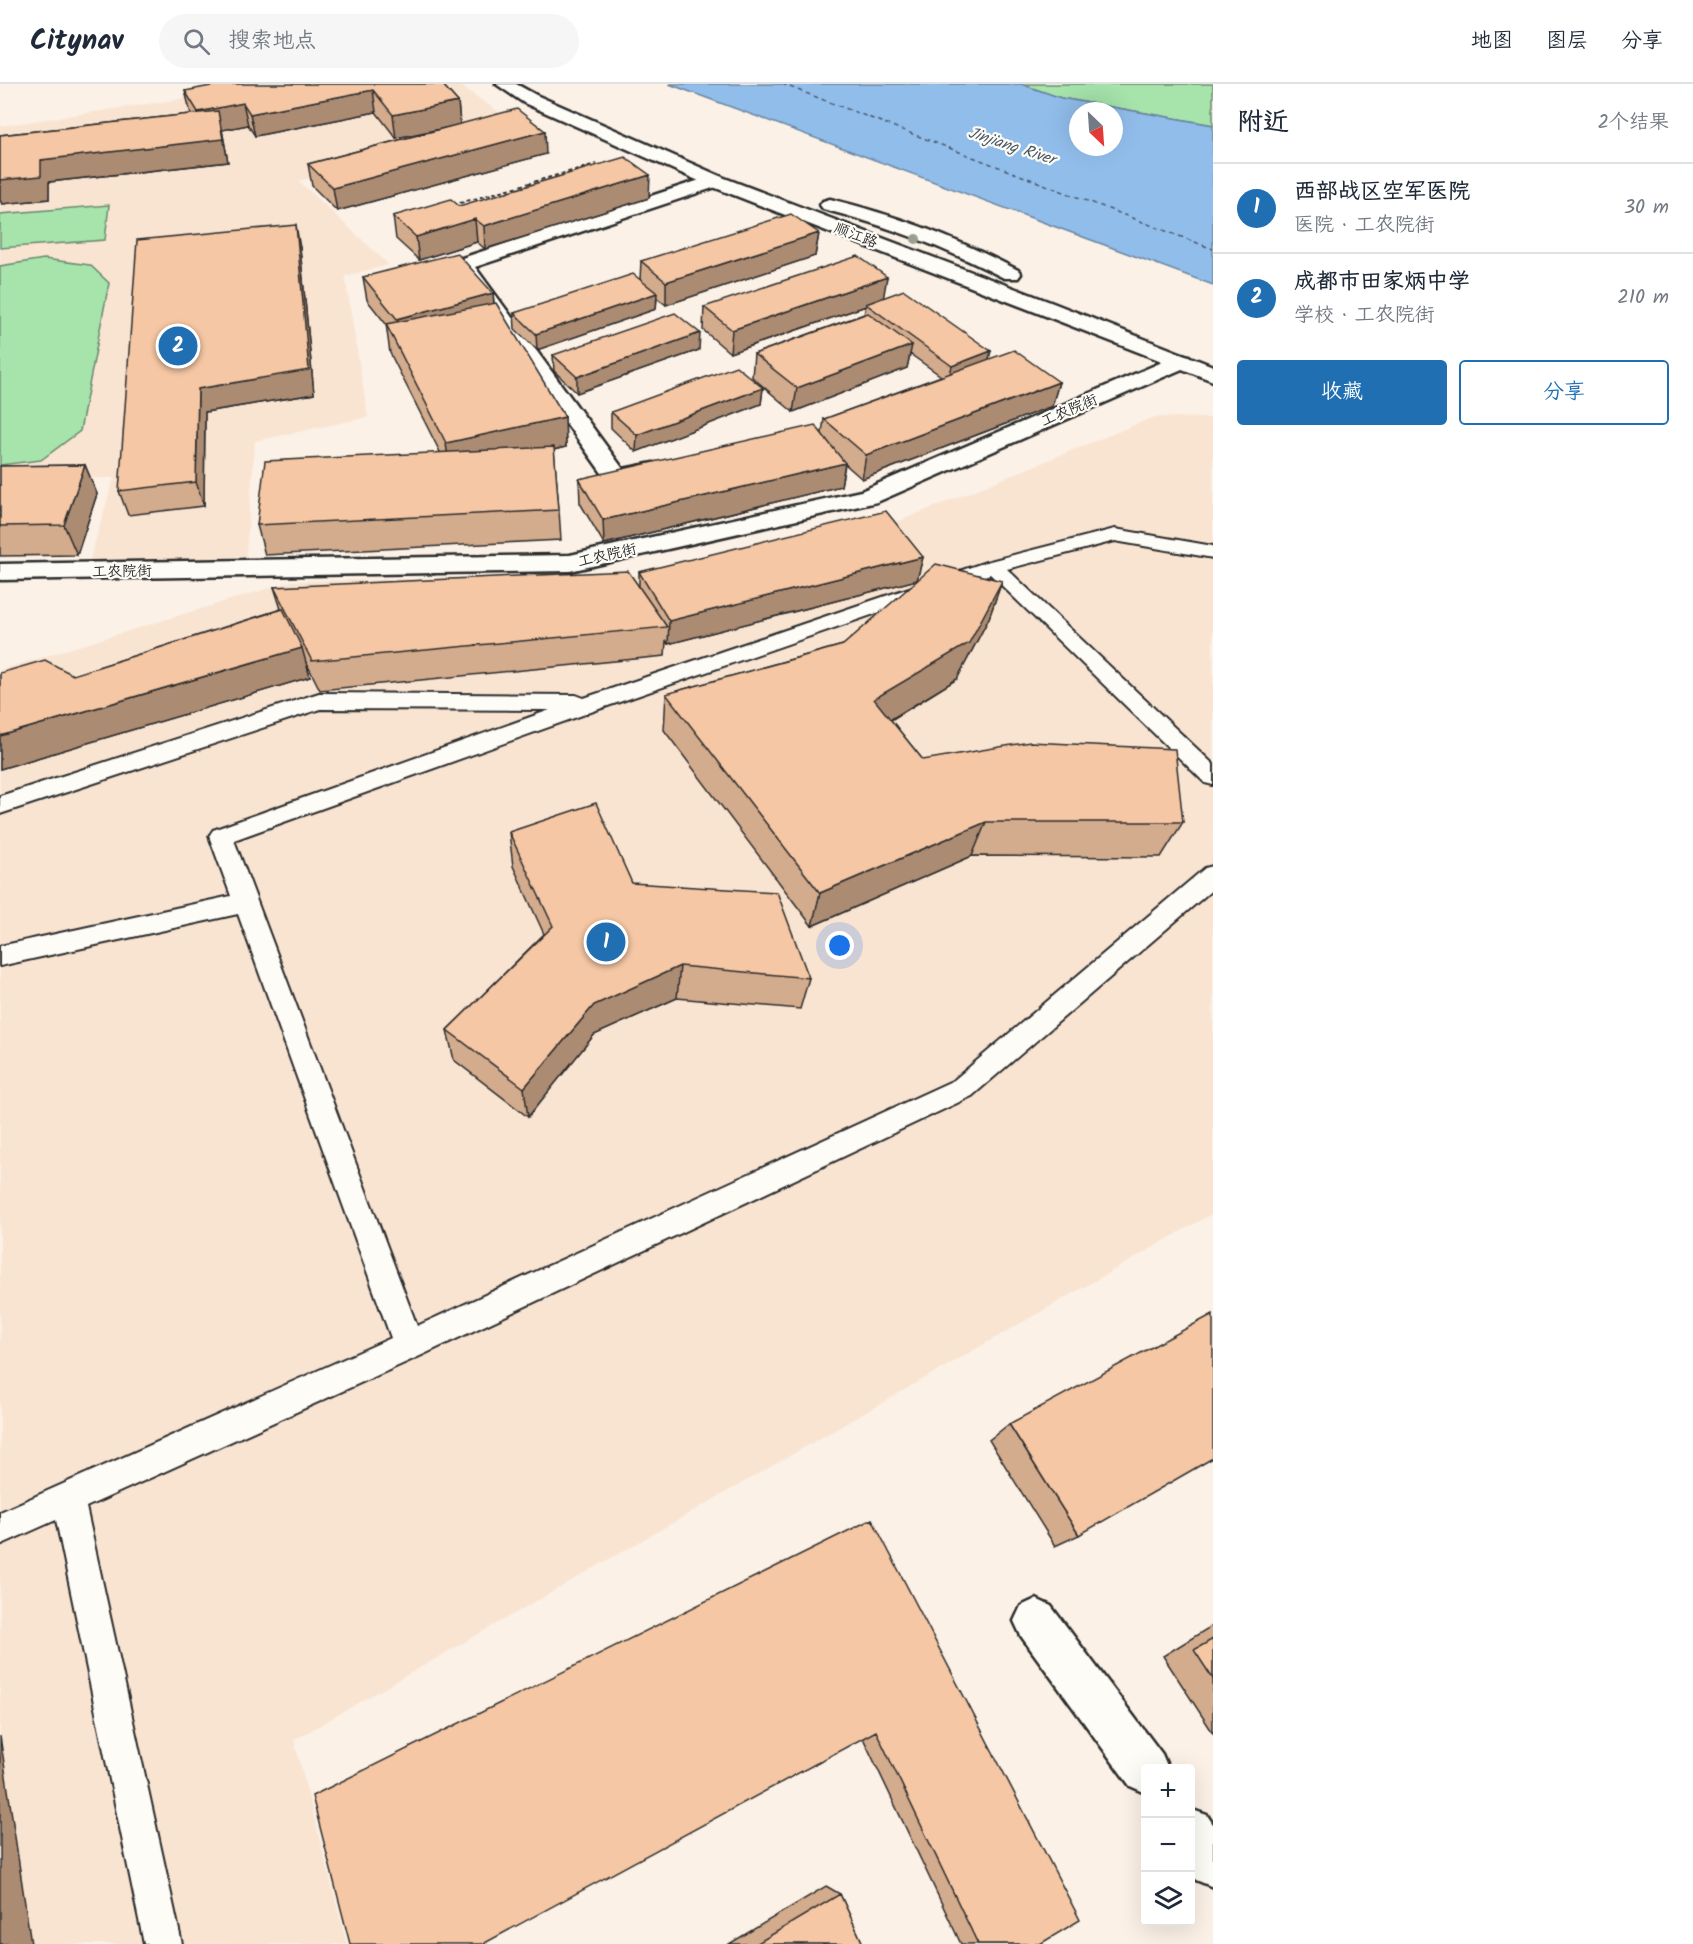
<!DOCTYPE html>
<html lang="zh">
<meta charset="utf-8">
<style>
body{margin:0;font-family:Kalam,"LXGW WenKai TC",sans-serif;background:#f6f6f7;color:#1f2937}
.controls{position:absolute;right:18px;bottom:18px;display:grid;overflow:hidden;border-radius:6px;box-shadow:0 6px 24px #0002}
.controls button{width:54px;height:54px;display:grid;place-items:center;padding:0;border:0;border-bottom:2px solid #e0e1e3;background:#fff;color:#1f2937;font:30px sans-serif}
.compass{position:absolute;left:1069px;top:18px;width:54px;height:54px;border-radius:50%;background:#fff;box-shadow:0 6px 24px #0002;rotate:155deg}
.you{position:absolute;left:840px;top:862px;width:21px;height:21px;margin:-15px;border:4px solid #fff;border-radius:50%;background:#1a73e8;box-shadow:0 0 0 9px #1a73e833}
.badge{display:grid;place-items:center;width:39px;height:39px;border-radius:50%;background:#1f6fb2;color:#fff;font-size:20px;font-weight:700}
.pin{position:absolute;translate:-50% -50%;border:3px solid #fff;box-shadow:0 2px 6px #0006}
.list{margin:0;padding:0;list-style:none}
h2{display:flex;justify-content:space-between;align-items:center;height:78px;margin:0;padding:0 24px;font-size:26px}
h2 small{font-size:20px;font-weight:400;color:#747a83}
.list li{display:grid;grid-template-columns:39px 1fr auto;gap:18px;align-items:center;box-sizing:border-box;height:90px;padding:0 24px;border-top:2px solid #e0e1e3}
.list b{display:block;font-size:22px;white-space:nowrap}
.list p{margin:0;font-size:20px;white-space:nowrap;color:#747a83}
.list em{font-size:20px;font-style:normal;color:#747a83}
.actions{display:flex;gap:12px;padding:18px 24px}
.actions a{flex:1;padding:14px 0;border:2px solid #1f6fb2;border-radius:6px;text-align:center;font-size:21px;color:#1f6fb2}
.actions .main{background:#1f6fb2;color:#fff}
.icon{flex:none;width:33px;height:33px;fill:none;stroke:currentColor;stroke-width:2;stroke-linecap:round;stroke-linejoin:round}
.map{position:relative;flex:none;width:1213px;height:1860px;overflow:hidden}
header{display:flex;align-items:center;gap:36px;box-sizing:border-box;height:84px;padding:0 30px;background:#fff;border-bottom:2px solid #e0e1e3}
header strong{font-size:28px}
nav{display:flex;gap:33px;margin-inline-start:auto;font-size:21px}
.search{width:420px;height:54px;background:#f6f6f7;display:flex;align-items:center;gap:15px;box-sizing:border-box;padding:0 21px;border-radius:33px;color:#747a83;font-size:22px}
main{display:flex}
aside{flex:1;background:#fff}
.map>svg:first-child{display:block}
.built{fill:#f9e4d2}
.green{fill:#a6e4ac;stroke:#68886c;stroke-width:1.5}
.water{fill:#91bdeb;stroke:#68839e;stroke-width:1.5;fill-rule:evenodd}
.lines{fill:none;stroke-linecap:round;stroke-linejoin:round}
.ferry{stroke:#4a5765;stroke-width:1.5;stroke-dasharray:4.5 4;stroke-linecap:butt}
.lane-casing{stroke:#2b2b2b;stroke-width:4}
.street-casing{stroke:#2b2b2b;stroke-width:5}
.secondary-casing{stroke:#2b2b2b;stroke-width:5}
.path{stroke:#2b2b2b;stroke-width:2;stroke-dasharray:4 3;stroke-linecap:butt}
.lane{fill:#fdfcf7;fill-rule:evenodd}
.street{fill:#fdfcf7;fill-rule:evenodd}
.secondary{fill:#fdfcf7;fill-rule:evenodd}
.tree{fill:#9a9d91}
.wall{fill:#d3ab8d;stroke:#2b2b2b;stroke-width:1.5}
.shaded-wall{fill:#ac8b73;stroke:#2b2b2b;stroke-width:1.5}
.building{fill:#f5c7a4;stroke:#2b2b2b;stroke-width:1.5}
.labels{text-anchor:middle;stroke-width:4.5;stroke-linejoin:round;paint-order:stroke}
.far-street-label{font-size:15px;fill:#2b2b2b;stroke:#fdfcf7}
.far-water-label{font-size:16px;font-style:italic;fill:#4a5765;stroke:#fdfcf7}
</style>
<header>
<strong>Citynav</strong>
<div class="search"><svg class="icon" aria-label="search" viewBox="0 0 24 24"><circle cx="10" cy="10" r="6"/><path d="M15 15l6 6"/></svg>搜索地点</div>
<nav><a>地图</a><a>图层</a><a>分享</a></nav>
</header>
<main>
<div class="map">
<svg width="1213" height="1860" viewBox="0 0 1213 1860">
<rect width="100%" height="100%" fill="#fbf1e6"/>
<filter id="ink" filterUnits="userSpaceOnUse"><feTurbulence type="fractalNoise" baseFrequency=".0167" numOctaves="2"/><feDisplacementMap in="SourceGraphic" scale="12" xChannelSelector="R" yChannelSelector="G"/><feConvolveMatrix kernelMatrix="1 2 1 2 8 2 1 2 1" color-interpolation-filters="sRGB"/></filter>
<g filter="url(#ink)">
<path class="built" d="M281 0H458L519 42 299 97 389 181 345 192 368 333 255 357 246 472 126 481 89 478 114 394 0 395V42Z
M1154 333 1213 334V1129L294 1656 347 1860H0V586L293 497 647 491 902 436Z"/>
<path class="green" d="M1021 0H1213V41L1061 14Z
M109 121 105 156 0 164V130Z
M44 175 90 181 109 199 80 347 41 376 0 381V182Z"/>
<path class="water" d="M669 0H1021L1061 14 1213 41V201ZM1078 27H1114V63H1078Z"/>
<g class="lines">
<path class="ferry" d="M782 0 1213 165"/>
<defs>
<path id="lane" d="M1115 445 1213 462V474L1115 457 1007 485 1213 680V701L1205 699 990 490 602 624 234 756 417 1242 954 996 1205 784 1213 782V805L972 1012 420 1272 86 1423 182 1860H144L56 1436 0 1461V1428L391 1254 238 830 0 882V862L231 812 209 752 213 746 550 626 320 625 0 730V712L319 609 576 611 584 614 986 478Z"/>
<path id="street" d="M715 91 722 93 724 97 722 101 475 183 623 385 653 379 661 381 665 386 661 391C645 395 625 403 609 399L453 180 456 176Z
M1181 270 1189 272 1192 277 1189 282 877 418 570 487 0 496V480L570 471 861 407Z
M1036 1515 1051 1522 1162 1670 1168 1684H1146V1709L1130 1702 1021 1552 1014 1537 1021 1522Z
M1190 1725 1207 1731 1213 1740V1803L1196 1796 1190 1788Z"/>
<path id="secondary" d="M496 0H516L536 11 722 93 1053 219 1213 282V297L708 101 524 19Z
M830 115C899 132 955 154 1018 186L1021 190 1018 194H1004C943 163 889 142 823 125L820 121 823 117Z"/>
</defs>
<use href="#lane" class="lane-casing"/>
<use href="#street" class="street-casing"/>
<use href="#secondary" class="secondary-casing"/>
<path class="path" d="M453 121 596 80"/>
<use href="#lane" class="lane"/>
<use href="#street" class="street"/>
<use href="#secondary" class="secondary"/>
</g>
<circle class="tree" cx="916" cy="155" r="5"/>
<path class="wall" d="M442 0 458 18 460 40 546 70 337 127 312 102 308 80 444 44 396 54 376 28 255 52 248 41 222 46 228 78 49 98V115L2 120 0 116V51L191 30 185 7Z
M649 114 485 165 477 158 419 176 396 155 393 132 459 122Z
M819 149 815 172 666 221 657 214 656 225 537 266 515 245 514 229 640 196 641 177Z
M300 164 314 310 205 328 204 422 128 431 119 407Z
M363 193 493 209 494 219 565 333 566 363 554 366 559 426 561 456 265 471 257 441 440 368 390 269 386 240 367 216Z
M883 213 989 275 1059 298 1052 322 862 395 845 380 841 402 604 460 580 419 579 395 822 349 824 335 941 292 910 270 907 284 793 328 752 293 754 270 864 230 866 222 730 269 703 246 704 223Z
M699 266 577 309 554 287 553 271Z
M763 304 761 320 636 368 611 344V328Z
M85 381 97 410 77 471 0 472V382Z
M923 473 917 496 668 560 666 557 665 572 320 606 306 578 310 593 0 685V589L73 591 281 525 274 503H639V488Z
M1002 497 989 534 957 595 891 636 923 676 1183 738 1161 773 972 772 812 842 664 646 666 610 843 561Z
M509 748 632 799 809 894 800 925 677 914 594 951 528 1033 454 976 447 946 544 850 513 782Z
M1009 1340 1079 1451 1055 1462 989 1356Z
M872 1435 1040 1860H961L863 1654Z
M1213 1541V1649L1163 1572Z
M826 1802 840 1810 863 1860H729Z"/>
<path class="shaded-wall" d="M373 6 376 28 255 52 250 30Z
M458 18 460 41 396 54 393 31Z
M243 19 248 41 222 46 228 78 49 98V115L2 120 0 116V96L41 76 203 50 198 28Z
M545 47 546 70 337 127 333 104Z
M650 91 649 114 485 165 484 142Z
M475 135 477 158 419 176 416 153Z
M296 141 300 164 314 310 205 328 204 422 196 398 198 305Z
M819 149 815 172 666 221V198Z
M887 193 883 216 866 220V222L730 269 732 246Z
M493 209 495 232 401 259 397 235Z
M657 209 656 225 537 266 536 250Z
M700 249 699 266 577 309V293Z
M912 261 907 284 793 328 797 304Z
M991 267 987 283 948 298 952 282Z
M1059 298 1052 322 862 395 866 371Z
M763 304 761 320 636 368 637 351Z
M565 333 566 363 450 389 446 359Z
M845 379 841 402 604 460 603 436Z
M85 381 97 410 77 471 64 441Z
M923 473 917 496 668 560 669 537Z
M1002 497 989 534 957 595 865 651 874 615Z
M302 564 310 593 0 685V652Z
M986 738 972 772 812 842 820 809Z
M680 882 677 914 594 951 528 1033 524 1004 594 921Z
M0 1652 31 1860H0Z"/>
<path class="building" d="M221 0H442L458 18 393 31 373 6 250 30 243 19 198 28 185 7Z
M517 25 545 47 333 104 308 80Z
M218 27 223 55 41 76V92L0 96V51Z
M625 73 650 91 484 142 475 135 416 153 393 132 451 115 459 122Z
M791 130 819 149 666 198 641 177Z
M296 141 309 286 198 305 196 398 119 407 137 156Z
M457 169 493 209 397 235 363 193Z
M858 172 887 193 732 246 704 223Z
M633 190 657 209 536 250 514 229Z
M904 206 991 267 952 282 866 220Z
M496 219 565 333 446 359 386 240Z
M675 229 700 249 577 293 553 271Z
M868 229 912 261 797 304 754 270Z
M1014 266 1059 298 866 371 824 335Z
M736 282 763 304 637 351 611 328Z
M815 341 845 379 603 436 579 395Z
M554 363 559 426 257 441 265 377Z
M85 381 64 441 0 442V382Z
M886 427 923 473 669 537 639 488Z
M936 480 1002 497 969 559 874 615 923 676 1030 658 1175 665 1183 738H986L820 809 666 610 843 561Z
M628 487 667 543 312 577 274 503Z
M283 525 302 564 0 652V589L45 576 73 591Z
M596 719 632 799 777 808 809 894 680 882 594 921 524 1004 447 946 553 842 509 748Z
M1213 1230V1374L1079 1451 1009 1340Z
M872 1435 1080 1836 1040 1860H978L876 1647 483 1860H350L312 1712Z
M1213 1555V1595L1194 1566Z
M840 1810 863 1860H756Z"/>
</g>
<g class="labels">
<g class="far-street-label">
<text transform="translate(856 151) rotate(21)" y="5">顺江路</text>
<text transform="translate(1069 326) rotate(-23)" y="5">工农院街</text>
<text transform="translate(607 471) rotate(-13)" y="5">工农院街</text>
<text transform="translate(122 487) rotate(-1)" y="5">工农院街</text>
</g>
<g class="far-water-label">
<text transform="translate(1012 61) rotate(18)" y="6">Jinjiang River</text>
</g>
</g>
</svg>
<div class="controls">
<button>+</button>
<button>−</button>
<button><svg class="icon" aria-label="layers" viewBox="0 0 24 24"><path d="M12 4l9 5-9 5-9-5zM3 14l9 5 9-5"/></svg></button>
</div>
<svg class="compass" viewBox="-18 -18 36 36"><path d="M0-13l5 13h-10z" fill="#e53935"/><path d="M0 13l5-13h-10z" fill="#747a83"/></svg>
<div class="you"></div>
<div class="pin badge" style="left:606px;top:858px">1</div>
<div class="pin badge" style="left:178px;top:262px">2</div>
</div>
<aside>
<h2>附近<small>2个结果</small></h2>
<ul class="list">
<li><span class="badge">1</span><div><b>西部战区空军医院</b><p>医院 · 工农院街</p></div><em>30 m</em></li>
<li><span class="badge">2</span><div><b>成都市田家炳中学</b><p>学校 · 工农院街</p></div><em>210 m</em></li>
</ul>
<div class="actions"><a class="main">收藏</a><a>分享</a></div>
</aside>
</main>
